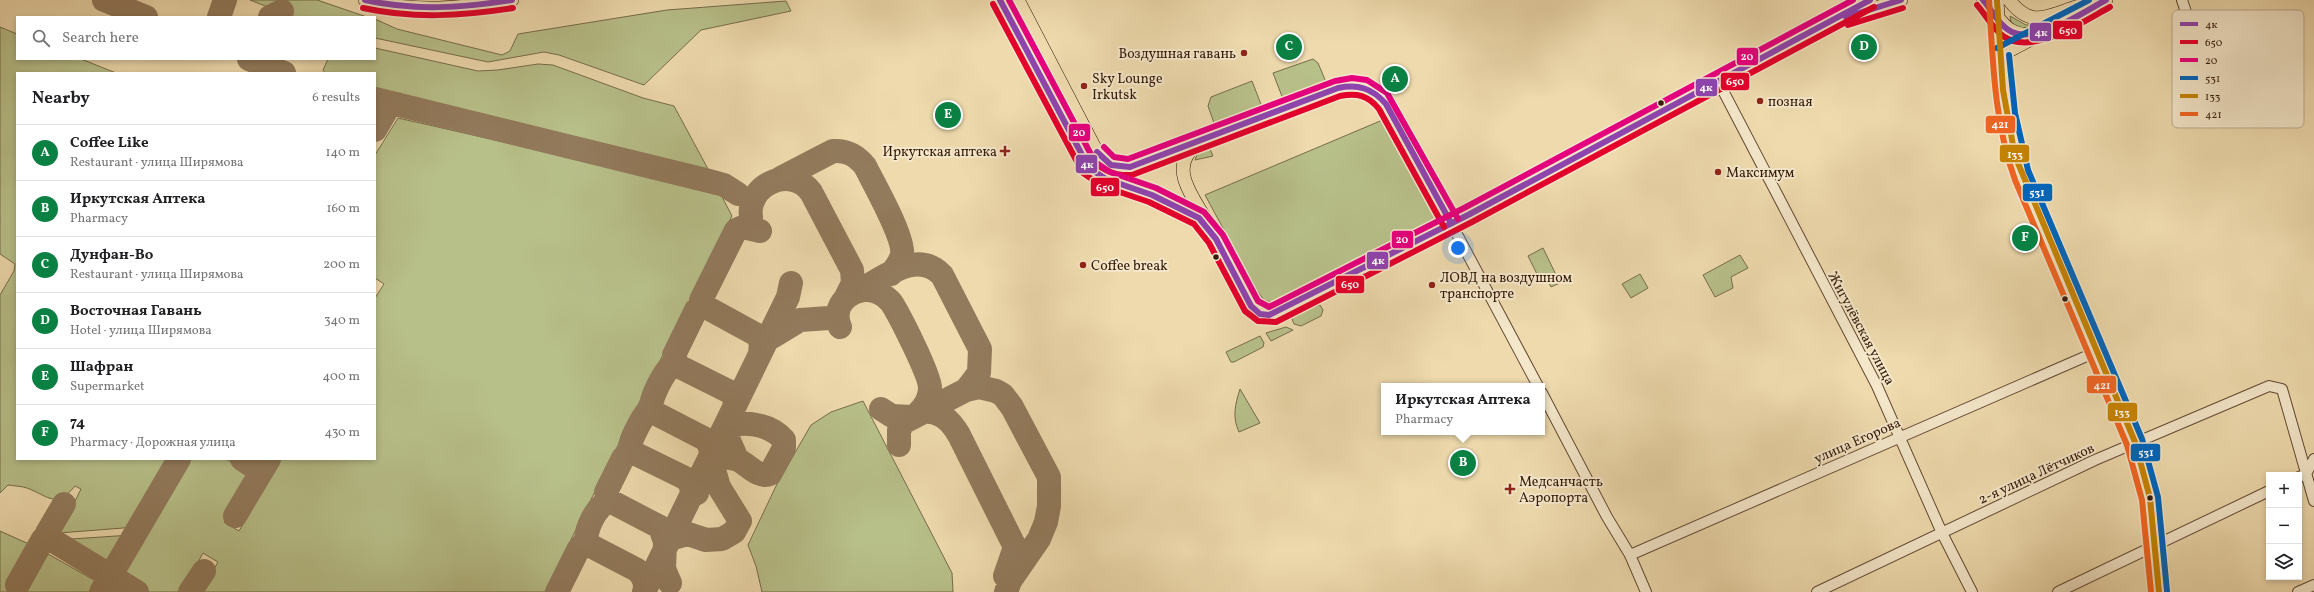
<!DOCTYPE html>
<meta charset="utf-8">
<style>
body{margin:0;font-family:Vollkorn,serif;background:#f6f6f6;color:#202124}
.controls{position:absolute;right:12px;bottom:12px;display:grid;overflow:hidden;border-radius:0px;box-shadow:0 2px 6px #0003}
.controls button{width:36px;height:36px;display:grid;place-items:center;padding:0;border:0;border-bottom:1px solid #e0e0e0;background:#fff;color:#202124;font:20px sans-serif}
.you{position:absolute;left:1458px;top:248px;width:14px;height:14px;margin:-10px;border:3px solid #fff;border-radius:50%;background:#1a73e8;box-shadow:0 0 0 6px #1a73e833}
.badge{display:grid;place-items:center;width:26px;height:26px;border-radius:50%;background:#0b8043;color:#fff;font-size:13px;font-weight:700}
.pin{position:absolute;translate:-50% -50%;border:2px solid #fff;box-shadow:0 1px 4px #0006}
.popup{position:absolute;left:1381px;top:383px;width:164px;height:52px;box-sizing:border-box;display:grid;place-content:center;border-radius:0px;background:#fff;filter:drop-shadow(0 1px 3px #0005);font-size:13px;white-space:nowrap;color:#757577}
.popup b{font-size:15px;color:#202124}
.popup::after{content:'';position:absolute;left:50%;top:100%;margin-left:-8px;border:8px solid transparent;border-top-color:#fff}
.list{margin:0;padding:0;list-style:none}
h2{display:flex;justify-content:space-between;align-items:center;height:52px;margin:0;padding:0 16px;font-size:17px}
h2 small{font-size:13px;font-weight:400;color:#757577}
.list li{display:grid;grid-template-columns:26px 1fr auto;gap:12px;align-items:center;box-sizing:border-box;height:56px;padding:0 16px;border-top:1px solid #e0e0e0}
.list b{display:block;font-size:15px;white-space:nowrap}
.list p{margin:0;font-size:13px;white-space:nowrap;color:#757577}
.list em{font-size:13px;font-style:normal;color:#757577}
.icon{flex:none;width:22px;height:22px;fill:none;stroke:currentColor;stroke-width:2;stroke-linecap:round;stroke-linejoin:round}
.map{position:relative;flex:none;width:2314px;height:592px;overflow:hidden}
.search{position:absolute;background:#fff;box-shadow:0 2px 6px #0003;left:16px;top:16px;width:360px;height:44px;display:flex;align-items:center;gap:10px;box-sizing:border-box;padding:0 14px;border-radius:0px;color:#757577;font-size:15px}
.panel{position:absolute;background:#fff;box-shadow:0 2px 6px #0003;left:16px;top:72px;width:360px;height:388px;border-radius:0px}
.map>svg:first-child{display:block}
.green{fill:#b8c08a;stroke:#766c4a}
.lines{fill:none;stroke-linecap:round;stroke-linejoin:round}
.taxiway{stroke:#927a5c;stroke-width:24}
.minor-casing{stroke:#634933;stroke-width:12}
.major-casing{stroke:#35190a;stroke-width:14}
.minor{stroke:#f4e7ca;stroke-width:10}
.major{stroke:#eedaad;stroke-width:13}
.bus-1-casing{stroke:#f4e7ca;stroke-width:9}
.bus-2-casing{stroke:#f4e7ca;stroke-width:9}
.bus-3-casing{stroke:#f4e7ca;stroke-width:9}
.bus-4-casing{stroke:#f4e7ca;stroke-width:9}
.bus-5-casing{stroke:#f4e7ca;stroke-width:9}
.bus-6-casing{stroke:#f4e7ca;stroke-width:9}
.bus-1{stroke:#8e44ad;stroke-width:6}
.bus-2{stroke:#e4002b;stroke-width:6}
.bus-3{stroke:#e5007d;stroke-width:6}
.bus-4{stroke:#0065bd;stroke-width:6}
.bus-5{stroke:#c68302;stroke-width:6}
.bus-6{stroke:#f26522;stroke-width:6}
.poi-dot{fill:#8f2418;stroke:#f4e7ca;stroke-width:1.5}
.bus-dot{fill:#35190a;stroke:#f4e7ca;stroke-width:1.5}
.labels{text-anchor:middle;stroke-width:4;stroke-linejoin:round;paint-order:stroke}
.poi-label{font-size:14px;fill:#35190a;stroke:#f4e7ca;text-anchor:start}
.street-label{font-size:14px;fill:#35190a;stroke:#f4e7ca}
.key{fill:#f4e7ca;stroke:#bba990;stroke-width:1}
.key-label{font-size:11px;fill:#35190a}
.line-badge{stroke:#f4e7ca;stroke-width:1.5}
.badge-label{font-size:11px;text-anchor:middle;font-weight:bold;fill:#fff}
</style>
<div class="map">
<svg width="2314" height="592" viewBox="0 0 2314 592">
<rect width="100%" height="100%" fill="#eedaad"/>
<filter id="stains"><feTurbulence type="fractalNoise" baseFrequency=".005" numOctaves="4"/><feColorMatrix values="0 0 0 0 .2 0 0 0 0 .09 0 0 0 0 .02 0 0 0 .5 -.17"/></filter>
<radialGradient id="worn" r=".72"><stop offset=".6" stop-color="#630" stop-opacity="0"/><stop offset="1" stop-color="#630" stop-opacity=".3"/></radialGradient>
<path class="green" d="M250 0H317L367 17H293Z
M786 1 791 11 701 30 644 85 559 55 544 52 488 62 375 38V19L397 29 502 55 510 51 518 34 667 10Z
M2010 16 2026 25 2047 24C2030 33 2027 31 2011 23Z
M0 27 17 34V59H81L116 73H17V459H176L136 527 59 533 81 489 75 486C56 509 50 497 27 488 21 486 14 486 8 485L0 493V295L14 271 15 264 0 254Z
M375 48 478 71 498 70 538 64 553 65 643 98 674 106 708 169 375 89V73H325L323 70 328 59H375Z
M1313 59 1318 63 1326 82 1283 99 1273 73Z
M1252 81 1262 107 1219 124 1214 123 1208 106 1211 97Z
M398 118 719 191 732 216 545 592H201L218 562 203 553 181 592H142L121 580 191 459H226L252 475 224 522 239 531 281 459H375V298L384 284 375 278V155Z
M1385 119 1442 221 1280 305 1264 300 1257 291 1205 195Z
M1209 147 1213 156 1195 160 1197 155Z
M1543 248 1560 283 1551 287 1546 277 1540 280 1528 256Z
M1740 255 1748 268 1731 277 1733 288 1715 297 1703 275Z
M1640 274 1648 288 1631 298 1622 284Z
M1317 305H1320L1323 310 1321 316 1301 326 1294 324 1292 319 1295 316Z
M1286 327 1293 330 1271 341 1266 333Z
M1260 336 1264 343 1263 347 1234 362H1231L1226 352Z
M1240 389 1260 423 1239 432C1232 417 1235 405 1240 389Z
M863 401 952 573 953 592H762L756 566 748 545 777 484 811 425 831 412Z
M0 531 31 545 11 592H0Z
M131 535 111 569 106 570 57 540Z
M48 554 101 584 96 592H27Z"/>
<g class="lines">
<path class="taxiway" d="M104 0 146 17
M219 17 225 0
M270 17 282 11
M249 59 284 73
M375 99 709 181 724 185 738 194
M375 130 389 106 397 104
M781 178 833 151C847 150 856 155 865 166 874 184 905 238 902 255 900 263 895 268 891 274
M751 217C746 186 790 164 811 192L852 270 853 283 846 297
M860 290C885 277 917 249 942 275L980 349 979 373 966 390
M704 306 701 300 736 230 743 227 760 231
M840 327C829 302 859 281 881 294 885 296 888 299 891 302 899 314 930 375 930 388 930 398 926 405 919 412
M767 338 772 337 800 320 829 318
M677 364 674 355 696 310 704 306 757 335 761 343 760 354
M881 409 892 416 911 417
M651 411C648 402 665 368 674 364L730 392 735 399 734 408
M919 412C938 409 950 419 959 435L1015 547 1005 576
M899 445V430L904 422 966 390 979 387 996 391 1003 395 1012 407 1049 477V506L1046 522 1039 539 1010 581 1006 592
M636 454C633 453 631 451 630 447 629 442 644 413 649 410L707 440 712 453
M242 459 257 469 259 474
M610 501 606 492 623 458 629 454H636L687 479 692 488 691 496 697 493
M235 516 269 459
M47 537V533L64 504
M670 539 688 534 706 540 722 539 734 532 740 521 719 487 710 456C719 457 728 457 736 459 747 463 758 479 770 474L784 448V440C770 424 742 419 724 429L737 459
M587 544C583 532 597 504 610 501L660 527 665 542 664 569 670 583
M17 585 43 539 47 537 137 592
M101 592 179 459
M190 592 204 571
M557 592 578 550 583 544H587L637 570C643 576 647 583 644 592
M644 592 788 297 791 283"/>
<defs>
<path id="minor" d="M2182 0 2205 69 2221 74 2279 39
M1718 81 1877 386 1942 533 1972 592
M1451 223 1538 386
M1542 393 1607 517 1630 555 1646 592
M2299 477 2306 474 2314 459
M1630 555 2096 352
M1817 592 2095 460 2269 386 2282 389 2314 501
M2058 592 2269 491
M2298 592 2314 585"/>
<path id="major" d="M365 0C415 13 462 8 512 0
M1000 0 1089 168 1106 179 1152 195 1199 218 1216 239 1251 306C1257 313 1263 316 1272 315L1468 215 1870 0
M1018 0 1098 154C1112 169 1124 169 1142 164L1338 88C1360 83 1373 87 1386 104L1451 223
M1983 0C2002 18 2004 38 2036 34
M1997 0C2001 59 2000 121 2022 177L2135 442C2143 467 2150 491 2152 518 2154 543 2154 567 2159 592
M2009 0C2032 30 2049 15 2079 6
M1857 14 1901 0
M2001 55 2106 0
M1197 145C1167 166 1193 197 1206 220"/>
</defs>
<use href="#minor" class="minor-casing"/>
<use href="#major" class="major-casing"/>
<use href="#minor" class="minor"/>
<use href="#major" class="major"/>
<defs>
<path id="bus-1" d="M365 0C415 11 462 8 512 0
M1000 0 1089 168 1106 179 1152 195 1199 218 1216 239 1251 306 1260 314 1269 315 1468 215 1870 0
M1983 0C1992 10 1999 26 2012 32 2038 44 2083 12 2106 0
M1846 17 1901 0
M1097 152 1111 165 1130 167 1338 88C1358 84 1372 88 1386 104L1451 223"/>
<path id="bus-2" d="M993 4 1083 173 1102 186 1149 202 1194 224 1209 243 1245 311 1258 321 1276 322 1472 222 1874 7
M1977 5C1986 15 1992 28 2003 36 2032 57 2084 21 2110 7
M363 8C414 19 462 16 513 8
M1848 25 1903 8
M1090 157C1101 171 1115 176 1132 175L1340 96C1357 93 1368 95 1379 109L1444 227"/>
<path id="bus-3" d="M1009 0 1095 162 1110 172 1156 188 1204 212 1223 235 1258 301 1269 307 1464 208 1853 0
M1104 147 1114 157 1128 159 1335 81 1352 78 1367 80 1387 93 1458 219"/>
<path id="bus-4" d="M1997 48 2089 0
M2009 55 2015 113 2028 170 2142 439 2158 497 2167 591"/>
<path id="bus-5" d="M1997 0 2003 90 2015 156 2135 442 2150 498 2159 592"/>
<path id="bus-6" d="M1989 0C1993 62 1994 122 2015 180L2127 445 2142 500 2151 592"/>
</defs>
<use href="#bus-1" class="bus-1-casing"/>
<use href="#bus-2" class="bus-2-casing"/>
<use href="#bus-3" class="bus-3-casing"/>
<use href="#bus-4" class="bus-4-casing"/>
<use href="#bus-5" class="bus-5-casing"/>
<use href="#bus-6" class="bus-6-casing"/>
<use href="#bus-1" class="bus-1"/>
<use href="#bus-2" class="bus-2"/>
<use href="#bus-3" class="bus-3"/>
<use href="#bus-4" class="bus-4"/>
<use href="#bus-5" class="bus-5"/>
<use href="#bus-6" class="bus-6"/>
</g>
<g class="poi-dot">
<circle cx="1244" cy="53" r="4"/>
<circle cx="1084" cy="86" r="4"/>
<circle cx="1760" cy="101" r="4"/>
<path d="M1003 145h4v4h4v4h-4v4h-4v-4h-4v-4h4z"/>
<circle cx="1718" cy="172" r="4"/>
<circle cx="1083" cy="265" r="4"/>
<circle cx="1432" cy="285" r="4"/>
<path d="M1508 483h4v4h4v4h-4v4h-4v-4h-4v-4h4z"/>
</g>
<g class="bus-dot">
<circle cx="1661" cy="103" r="3.5"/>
<circle cx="1216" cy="257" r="3.5"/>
<circle cx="2065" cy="299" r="3.5"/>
<circle cx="2150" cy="498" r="3.5"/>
</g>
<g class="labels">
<g class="poi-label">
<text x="1236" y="58" text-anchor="end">Воздушная гавань</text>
<text x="1092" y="83">Sky Lounge<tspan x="1092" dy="16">Irkutsk</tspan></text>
<text x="1768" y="106">позная</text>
<text x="997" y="156" text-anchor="end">Иркутская аптека</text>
<text x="1726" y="177">Максимум</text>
<text x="1091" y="270">Coffee break</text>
<text x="1440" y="282">ЛОВД на воздушном<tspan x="1440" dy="16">транспорте</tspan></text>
<text x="1519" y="486">Медсанчасть<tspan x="1519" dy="16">Аэропорта</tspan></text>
</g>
<g class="street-label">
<text transform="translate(1862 328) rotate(62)" y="5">Жигулёвская улица</text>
<text transform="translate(1857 440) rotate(-24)" y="5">улица Егорова</text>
<text transform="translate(2036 473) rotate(-25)" y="5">2-я улица Лётчиков</text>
</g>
</g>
<rect x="2172" y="10" width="132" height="118" rx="6" class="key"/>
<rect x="2180" y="22" width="18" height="4" fill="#8e44ad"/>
<rect x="2180" y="40" width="18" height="4" fill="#e4002b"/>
<rect x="2180" y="58" width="18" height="4" fill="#e5007d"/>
<rect x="2180" y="76" width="18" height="4" fill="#0065bd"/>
<rect x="2180" y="94" width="18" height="4" fill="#c68302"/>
<rect x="2180" y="112" width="18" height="4" fill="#f26522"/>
<g class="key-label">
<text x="2205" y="28">4к</text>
<text x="2205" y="46">650</text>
<text x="2205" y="64">20</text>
<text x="2205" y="82">531</text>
<text x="2205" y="100">133</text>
<text x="2205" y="118">421</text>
</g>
<g class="line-badge">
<rect x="2052" y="20" width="31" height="20" rx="4" fill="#e4002b"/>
<rect x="2029" y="22" width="23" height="20" rx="4" fill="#8e44ad"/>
<rect x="1736" y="47" width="23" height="19" rx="4" fill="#e5007d"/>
<rect x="1720" y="72" width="30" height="19" rx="4" fill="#e4002b"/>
<rect x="1695" y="78" width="23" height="19" rx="4" fill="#8e44ad"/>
<rect x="1985" y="115" width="31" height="19" rx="4" fill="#f26522"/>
<rect x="1068" y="123" width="23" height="19" rx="4" fill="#e5007d"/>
<rect x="1999" y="144" width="31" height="19" rx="4" fill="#c68302"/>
<rect x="1075" y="154" width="23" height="20" rx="4" fill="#8e44ad"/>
<rect x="1090" y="177" width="30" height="20" rx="4" fill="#e4002b"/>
<rect x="2022" y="183" width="31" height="19" rx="4" fill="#0065bd"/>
<rect x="1391" y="230" width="23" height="19" rx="4" fill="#e5007d"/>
<rect x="1366" y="251" width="23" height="19" rx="4" fill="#8e44ad"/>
<rect x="1335" y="275" width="30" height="19" rx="4" fill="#e4002b"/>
<rect x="2086" y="375" width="31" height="19" rx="4" fill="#f26522"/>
<rect x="2107" y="402" width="31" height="20" rx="4" fill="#c68302"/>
<rect x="2130" y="443" width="31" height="19" rx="4" fill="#0065bd"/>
</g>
<g class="badge-label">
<text x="2068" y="34">650</text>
<text x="2041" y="36">4к</text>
<text x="1747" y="60">20</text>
<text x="1735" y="85">650</text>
<text x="1706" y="91">4к</text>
<text x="2000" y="128">421</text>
<text x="1079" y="136">20</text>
<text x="2015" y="158">133</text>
<text x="1087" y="168">4к</text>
<text x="1105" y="191">650</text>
<text x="2037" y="196">531</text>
<text x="1402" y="243">20</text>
<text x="1378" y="264">4к</text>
<text x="1350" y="288">650</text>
<text x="2102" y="389">421</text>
<text x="2122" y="416">133</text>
<text x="2146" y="456">531</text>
</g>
<rect width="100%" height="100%" filter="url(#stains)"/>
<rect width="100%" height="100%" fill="url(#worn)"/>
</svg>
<div class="controls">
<button>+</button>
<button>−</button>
<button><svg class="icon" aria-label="layers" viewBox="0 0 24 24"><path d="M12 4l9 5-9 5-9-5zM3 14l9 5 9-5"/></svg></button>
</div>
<div class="you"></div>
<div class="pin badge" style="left:1395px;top:79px">A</div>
<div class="pin badge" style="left:1463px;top:463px">B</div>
<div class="popup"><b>Иркутская Аптека</b>Pharmacy</div>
<div class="pin badge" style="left:1289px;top:47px">C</div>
<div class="pin badge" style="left:1864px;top:47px">D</div>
<div class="pin badge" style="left:948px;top:115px">E</div>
<div class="pin badge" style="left:2025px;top:238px">F</div>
<div class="search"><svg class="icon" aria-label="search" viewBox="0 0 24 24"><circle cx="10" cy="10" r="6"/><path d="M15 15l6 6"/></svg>Search here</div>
<section class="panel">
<h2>Nearby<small>6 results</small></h2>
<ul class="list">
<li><span class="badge">A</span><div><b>Coffee Like</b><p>Restaurant · улица Ширямова</p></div><em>140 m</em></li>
<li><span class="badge">B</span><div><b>Иркутская Аптека</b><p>Pharmacy</p></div><em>160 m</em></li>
<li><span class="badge">C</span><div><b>Дунфан-Во</b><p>Restaurant · улица Ширямова</p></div><em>200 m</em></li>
<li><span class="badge">D</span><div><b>Восточная Гавань</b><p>Hotel · улица Ширямова</p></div><em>340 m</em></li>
<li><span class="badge">E</span><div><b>Шафран</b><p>Supermarket</p></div><em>400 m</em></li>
<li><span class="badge">F</span><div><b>74</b><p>Pharmacy · Дорожная улица</p></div><em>430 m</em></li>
</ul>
</section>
</div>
